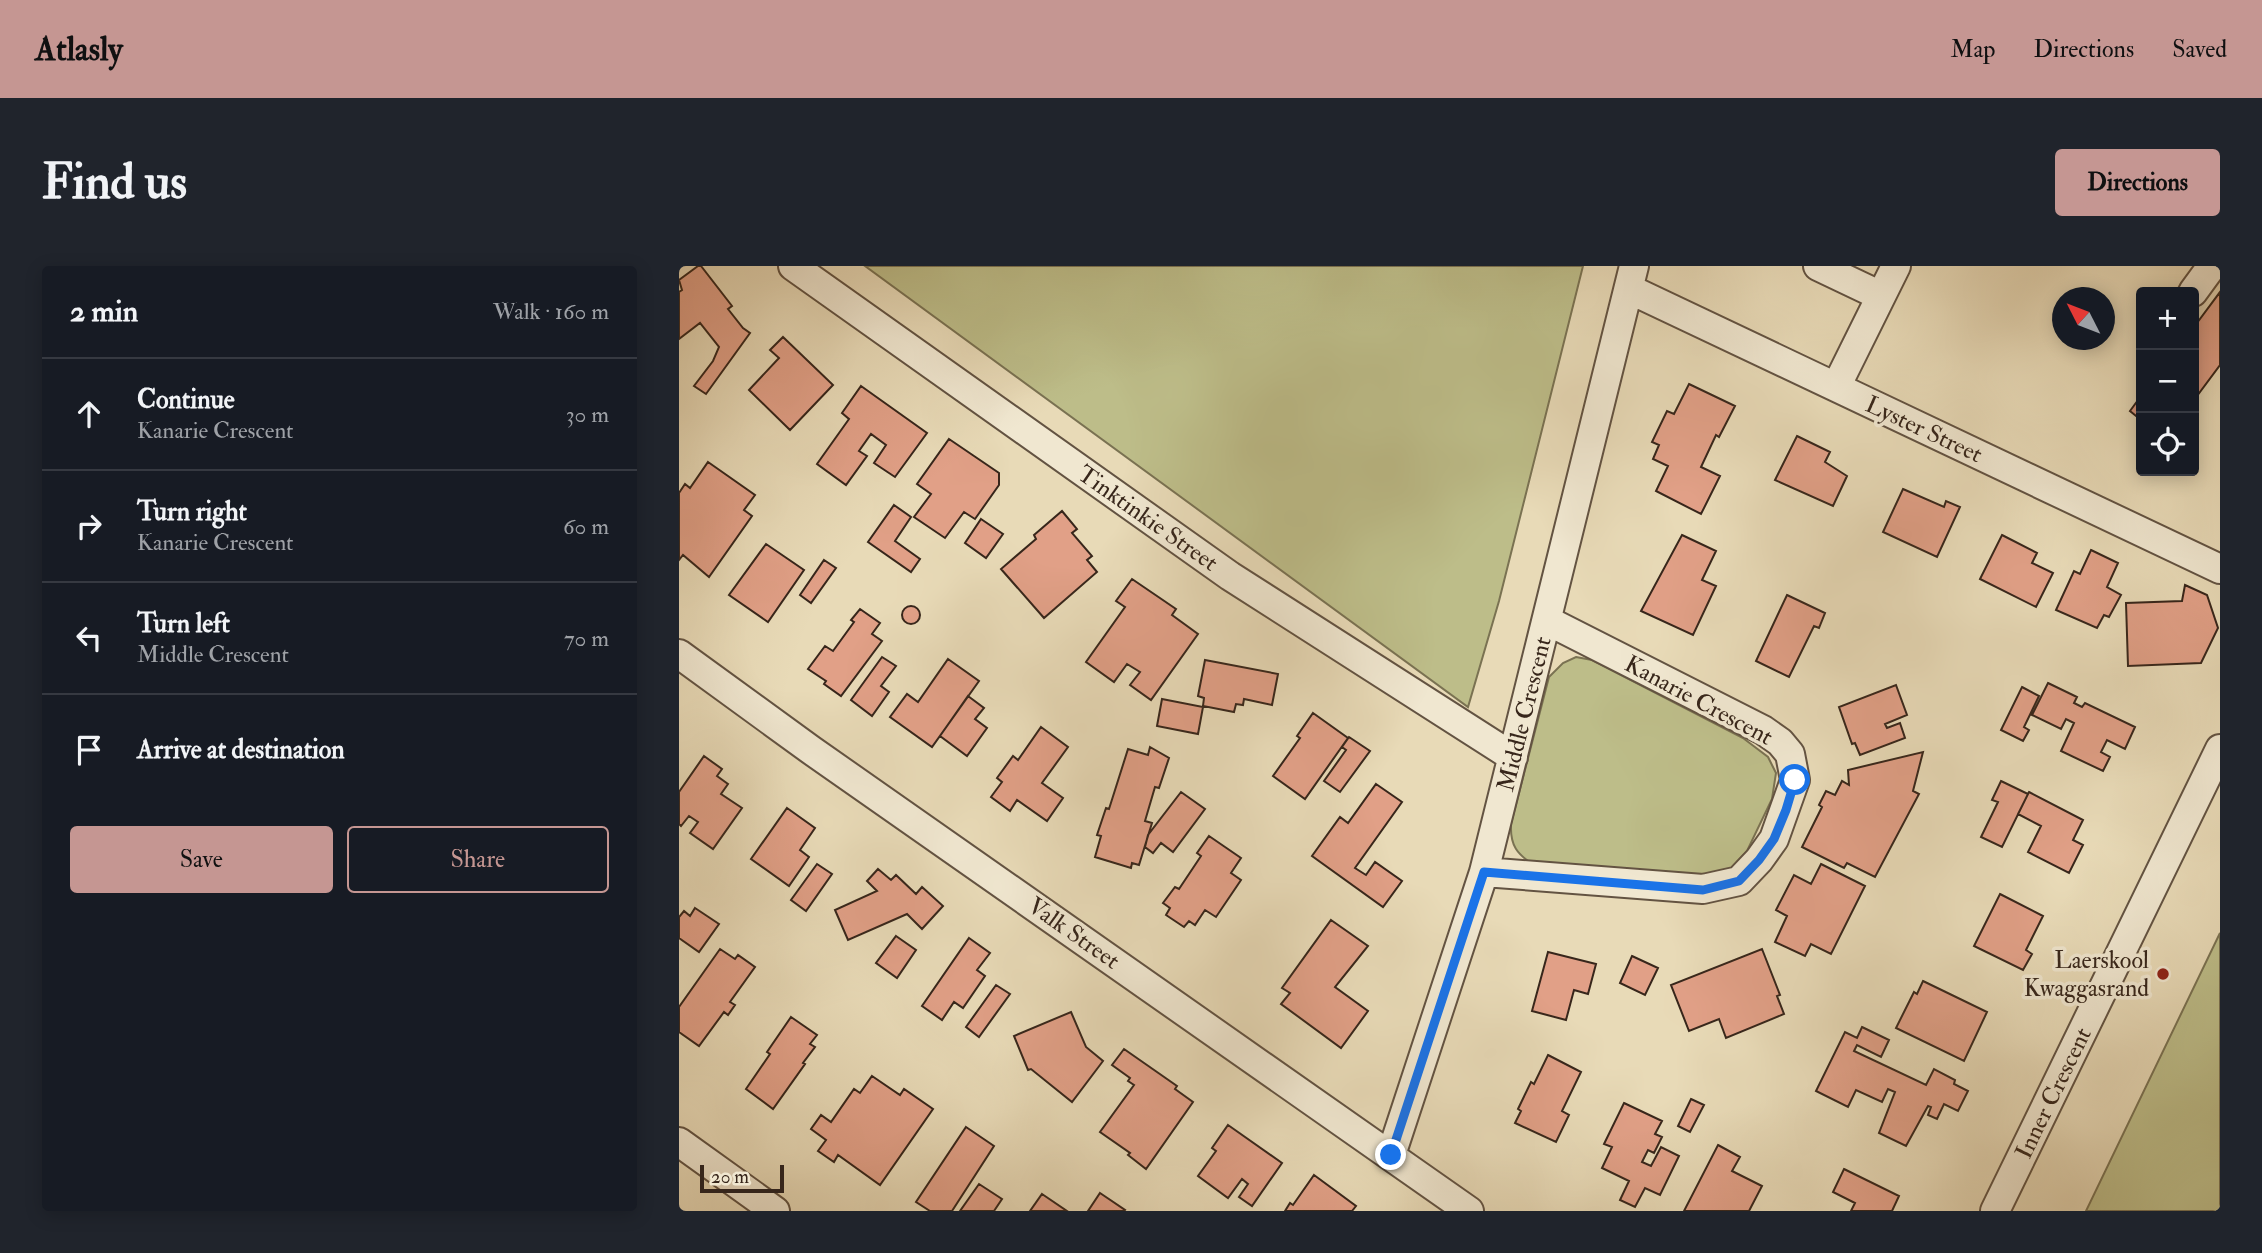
<!DOCTYPE html>
<meta charset="utf-8">
<style>
body{margin:0;font-family:"IM FELL Double Pica",serif;background:#20242c;color:#f1f3f6}
.controls{position:absolute;right:21px;top:21px;display:grid;overflow:hidden;border-radius:7px;box-shadow:0 4px 18px #0003}
.controls button{width:63px;height:63px;display:grid;place-items:center;padding:0;border:0;border-bottom:2px solid #363941;background:#171b24;color:#f1f3f6;font:35px sans-serif}
.compass{position:absolute;left:1373px;top:21px;width:63px;height:63px;border-radius:50%;background:#171b24;box-shadow:0 4px 18px #0003;rotate:312deg}
.scale{position:absolute;left:21px;bottom:18px;width:84px;box-sizing:border-box;padding-left:7px;border:4px solid #37261b;border-top:0;font-size:19px;line-height:24px;white-space:nowrap;color:#37261b;-webkit-text-stroke:5px #f0e7d0;paint-order:stroke}
.stop{position:absolute;width:21px;height:21px;margin:-16px;border:5px solid #1a73e8;border-radius:50%;background:#fff}
.stop.end{background:#1a73e8;border-color:#fff;box-shadow:0 2px 7px #0008}
.list{margin:0;padding:0;list-style:none}
h2{display:flex;justify-content:space-between;align-items:center;height:91px;margin:0;padding:0 28px;font-size:30px}
h2 small{font-size:23px;font-weight:400;color:#9ea1a6}
.list li{display:grid;grid-template-columns:46px 1fr auto;gap:21px;align-items:center;box-sizing:border-box;height:112px;padding:0 28px;border-top:2px solid #363941}
.list b{display:block;font-size:26px;white-space:nowrap}
.list p{margin:0;font-size:23px;white-space:nowrap;color:#9ea1a6}
.list em{font-size:23px;font-style:normal;color:#9ea1a6}
.actions{display:flex;gap:14px;padding:21px 28px}
.actions a{flex:1;padding:16px 0;border:2px solid #c59692;border-radius:7px;text-align:center;font-size:24px;color:#c59692}
.actions .main{background:#c59692;color:#111}
.icon{flex:none;width:38px;height:38px;fill:none;stroke:currentColor;stroke-width:2;stroke-linecap:round;stroke-linejoin:round}
.map{position:relative;flex:none;width:1541px;height:945px;overflow:hidden;border-radius:7px}
header{display:flex;align-items:center;gap:42px;box-sizing:border-box;height:98px;padding:0 35px;background:#c59692;color:#111}
header strong{font-size:33px}
nav{display:flex;gap:38px;margin-inline-start:auto;font-size:24px}
.intro{display:flex;align-items:center;justify-content:space-between;box-sizing:border-box;height:168px;padding:0 42px}
h1{margin:0;font-size:49px}
.button{padding:18px 32px;border-radius:7px;background:#c59692;color:#111;font-size:24px;font-weight:700}
main{display:flex;gap:42px;padding:0 42px}
aside{flex:1;background:#171b24;border-radius:7px;box-shadow:0 4px 18px #0003}
.map>svg:first-child{display:block}
.green{fill:#bdbd89;stroke:#7a7252;stroke-width:2}
.building{fill:#e1a087;stroke:#37261b;stroke-width:2}
.lines{fill:none;stroke-linecap:round;stroke-linejoin:round}
.minor-casing{stroke:#635342;stroke-width:32}
.minor{stroke:#f0e7d0;stroke-width:28}
.route{stroke:#1a73e8;stroke-width:9}
.poi-dot{fill:#8f2418;stroke:#f0e7d0;stroke-width:2.5}
.labels{text-anchor:middle;stroke-width:7;stroke-linejoin:round;paint-order:stroke}
.street-label{font-size:24px;fill:#37261b;stroke:#f0e7d0}
.poi-label{font-size:24px;fill:#37261b;stroke:#f0e7d0;text-anchor:end}
</style>
<header>
<strong>Atlasly</strong>
<nav><a>Map</a><a>Directions</a><a>Saved</a></nav>
</header>
<div class="intro"><h1>Find us</h1><a class="button">Directions</a></div>
<main>
<aside>
<h2>2 min<small>Walk · 160 m</small></h2>
<ul class="list">
<li><svg class="icon" aria-label="ahead" viewBox="0 0 24 24"><path d="M12 20V5M6 11l6-6 6 6"/></svg><div><b>Continue</b><p>Kanarie Crescent</p></div><em>30 m</em></li>
<li><svg class="icon" aria-label="right" viewBox="0 0 24 24"><path d="M7 20v-9h11M14 6l5 5-5 5"/></svg><div><b>Turn right</b><p>Kanarie Crescent</p></div><em>60 m</em></li>
<li><svg class="icon" aria-label="left" viewBox="0 0 24 24"><path d="M17 20v-9H6M10 6l-5 5 5 5"/></svg><div><b>Turn left</b><p>Middle Crescent</p></div><em>70 m</em></li>
<li><svg class="icon" aria-label="arrive" viewBox="0 0 24 24"><path d="M6 21V4h12l-3 4 3 4H6"/></svg><div><b>Arrive at destination</b></div></li>
</ul>
<div class="actions"><a class="main">Save</a><a>Share</a></div>
</aside>
<div class="map">
<svg width="1541" height="945" viewBox="0 0 1541 945">
<rect width="100%" height="100%" fill="#e8dab7"/>
<filter id="stains"><feTurbulence type="fractalNoise" baseFrequency=".00286" numOctaves="4"/><feColorMatrix values="0 0 0 0 .2 0 0 0 0 .09 0 0 0 0 .02 0 0 0 .5 -.17"/></filter>
<radialGradient id="worn" r=".72"><stop offset=".6" stop-color="#630" stop-opacity="0"/><stop offset="1" stop-color="#630" stop-opacity=".3"/></radialGradient>
<path class="green" d="M186 0H904L820 335 789 441Z
M897 391 913 394 1064 472 1089 491 1097 507 1093 533 1068 585 1045 610 856 600C838 588 831 580 832 558L870 411 884 397Z
M1541 667V945H1407Z"/>
<path class="building" d="M19 0H22L53 40 49 43 64 62 71 67 27 128 15 120 34 95 40 81 21 57 0 73V26L3 24 0 14Z
M1541 26V99L1515 134V61Z
M104 71 154 119 111 164 70 124 100 92 91 84Z
M1010 118 1056 140 1040 171 1037 169 1022 201 1041 210 1022 248 977 225 989 200 974 193 980 179 973 176 988 145 995 148Z
M182 120 248 167 216 211 195 197 207 179 192 168 180 185 188 190 167 219 138 198 170 153 163 147Z
M1462 130V154L1451 145Z
M1118 170 1151 186 1146 196 1168 210 1154 240 1096 214Z
M270 173 320 207V219L296 253 285 246 266 272 235 251 252 228 238 218Z
M29 196 76 229 65 244 73 250 30 311 4 289 0 294V227L6 218 11 222Z
M1224 223 1265 241 1267 235 1281 241 1258 291 1204 266Z
M215 239 232 251 216 275 241 293 232 306 189 276Z
M383 245 398 263 393 267 413 290 408 294 418 306 365 352 322 303 357 273 355 269Z
M302 253 324 268 307 292 286 277Z
M1003 269 1037 285 1023 314 1037 320 1014 369 962 345Z
M1323 269 1358 287 1353 297 1374 307 1357 341 1301 313Z
M87 278 125 304 89 356 50 329Z
M1412 284 1439 297 1428 321 1442 329 1430 351 1425 349 1418 362 1377 344 1395 305 1401 308Z
M145 294 157 302 132 337 121 329Z
M453 313 497 343 493 349 519 368 472 434 451 419 461 406 448 398 435 416 407 396 446 341 437 335Z
M1506 319 1528 329 1539 362 1522 397 1449 400 1447 337 1503 335Z
M1108 329 1146 347 1140 362 1135 360 1110 411 1077 395Z
M223 349a9 9 0 1 1 18 0a9 9 0 1 1-18 0Z
M181 343 201 357 193 368 203 375 162 430 145 418 147 415 129 403 146 380 154 385 175 356 172 354Z
M203 391 217 400 202 420 210 426 193 450 172 434Z
M269 393 300 415 253 481 211 451 228 428 239 436Z
M526 394 599 408 593 439 565 433 564 439 557 438 555 446 524 440 525 432 519 430Z
M1369 417 1398 431 1395 437 1403 441 1406 437 1456 461 1446 483 1428 474 1422 486 1431 491 1424 505 1382 485 1395 457 1387 453 1382 463 1353 449Z
M1217 419 1228 449 1206 458 1208 462 1221 457 1226 472 1181 489 1176 477 1173 478 1160 441Z
M1343 421 1360 430 1345 461 1350 464 1344 475 1322 464Z
M289 430 305 442 296 453 308 462 288 490 261 470Z
M483 433 524 441 519 468 478 460Z
M634 447 669 472 626 533 594 510 621 472 618 470Z
M362 461 389 481 363 517 384 532 368 555 338 534 331 545 312 531 323 516 318 512 334 490 339 494Z
M670 471 691 485 661 526 645 515 667 484 663 481Z
M471 481 490 492 480 522 476 521 466 555 473 557 460 599 453 597 452 602 416 591 422 570 418 569 427 542 430 543 449 483 469 489Z
M1244 486 1234 525 1240 528 1196 611 1168 597 1165 602 1123 581 1143 541 1140 539 1147 525 1156 529 1163 515 1170 519 1169 504Z
M25 490 43 503 38 510 49 518 42 528 63 542 34 583 11 567 19 556 10 550 2 560 0 558V526Z
M1322 515 1349 528 1323 581 1302 571 1319 536 1313 534Z
M697 518 723 536 676 602 687 609 696 596 723 615 704 641 633 590 661 551 669 557Z
M502 526 526 543 494 586 482 577 474 587 466 581 469 569Z
M1350 526 1404 554 1394 574 1404 579 1390 607 1349 586 1362 560 1339 548Z
M108 542 136 562 121 584 130 591 110 620 72 593Z
M530 570 562 592 552 607 562 614 537 651 526 644 516 659 510 655 505 661 487 649 491 642 484 637 496 621 500 623 522 590 518 587Z
M138 598 153 608 127 645 112 634Z
M1142 598 1186 620 1152 688 1132 678 1126 690 1096 676 1108 650 1097 644 1115 609 1132 618Z
M199 603 212 614 217 609 237 628 243 621 264 640 243 663 228 648 169 674 156 644 198 625 188 615Z
M1321 628 1364 650 1347 684 1353 688 1344 704 1295 680Z
M16 642 40 658 20 686 0 672V651L5 645 11 650Z
M652 654 689 680 656 721 689 745 662 782 602 738 611 727 603 722Z
M217 670 237 684 218 712 197 697Z
M290 672 311 687 298 704 306 710 284 742 275 736 263 754 243 740Z
M41 683 56 693 59 689 76 701 51 736 56 739 49 749 45 746 20 780 0 766V741Z
M1083 683 1101 729 1098 730 1105 748 1047 772 1040 753 1010 765 992 719Z
M869 686 917 698 909 728 895 724 887 754 853 745Z
M953 690 979 702 966 729 941 717Z
M1244 715 1308 746 1285 795 1217 762 1235 726 1238 728Z
M317 719 331 728 300 771 287 761Z
M392 746 407 781 424 795 393 836 352 803 349 804 335 770Z
M112 751 138 769 131 778 136 781 124 797 126 798 94 843 67 823 91 788 88 786Z
M1183 761 1210 774 1202 791 1178 779 1175 785 1247 819 1255 803 1276 814 1275 818 1289 825 1279 845 1265 838 1258 853 1249 849 1252 841 1249 840 1227 880 1200 867 1216 826 1209 823 1203 836 1177 824 1169 841 1137 825 1166 766 1178 772Z
M445 783 498 820 496 823 514 836 467 903 449 889 451 887 421 866 455 819 449 815 451 812 433 799Z
M869 789 902 806 883 845 890 849 877 876 836 857 842 845 839 843 852 816 855 818Z
M193 810 221 829 225 823 254 843 201 919 159 889 155 896 139 885 147 874 132 863 142 849 152 856 175 823 181 827Z
M1012 833 1025 839 1011 866 999 860Z
M945 837 983 855 976 868 983 871 975 887 969 884 963 896 972 900 982 881 1000 890 981 929 966 922 956 941 941 934 950 915 923 902 933 881 925 878Z
M549 859 603 897 573 940 560 931 569 918 563 913 549 932 519 910 537 885 533 882Z
M287 861 315 880 273 945H251L237 936Z
M1039 879 1061 891 1053 905 1083 920 1070 945H1005Z
M1165 903 1220 930 1213 945H1172L1176 937 1154 926Z
M635 909 677 940 673 945H606L611 937 614 939Z
M300 918 323 933 315 945H281Z
M421 927 446 944 445 945H409Z
M363 928 388 945H351Z"/>
<g class="lines">
<defs>
<path id="minor" d="M114 0 551 310 834 491
M1139 0 1202 30
M950 23 1541 303
M1514 26 1533 0
M1157 121 1217 0
M0 388 132 484 790 945
M805 606 1024 623 1060 615 1080 594 1095 573 1116 514 1111 488 1101 476 1084 464 869 355
M0 876 96 945
M712 889 805 606 955 0
M1316 945 1541 483"/>
</defs>
<use href="#minor" class="minor-casing"/>
<use href="#minor" class="minor"/>
</g>
<g class="lines">
<path class="route" d="M712 889 805 606 1024 624 1060 615 1080 594 1095 573 1107 544 1116 514"/>
</g>
<circle class="poi-dot" cx="1484" cy="708" r="7"/>
<g class="labels">
<g class="street-label">
<text transform="translate(1245 163) rotate(25)" y="8">Lyster Street</text>
<text transform="translate(469 252) rotate(35)" y="8">Tinktinkie Street</text>
<text transform="translate(1020 434) rotate(28)" y="8">Kanarie Crescent</text>
<text transform="translate(845 448) rotate(-76)" y="8">Middle Crescent</text>
<text transform="translate(395 667) rotate(35)" y="8">Valk Street</text>
<text transform="translate(1374 827) rotate(-64)" y="8">Inner Crescent</text>
</g>
<g class="poi-label">
<text x="1470" y="702">Laerskool<tspan x="1470" dy="28">Kwaggasrand</tspan></text>
</g>
</g>
<rect width="100%" height="100%" filter="url(#stains)"/>
<rect width="100%" height="100%" fill="url(#worn)"/>
</svg>
<div class="controls">
<button>+</button>
<button>−</button>
<button><svg class="icon" aria-label="locate" viewBox="0 0 24 24"><circle cx="12" cy="12" r="6"/><path d="M12 2v4M12 18v4M2 12h4M18 12h4"/></svg></button>
</div>
<svg class="compass" viewBox="-18 -18 36 36"><path d="M0-13l5 13h-10z" fill="#e53935"/><path d="M0 13l5-13h-10z" fill="#9ea1a6"/></svg>
<div class="scale">20 m</div>
<div class="stop" style="left:1116px;top:514px"></div>
<div class="stop end" style="left:712px;top:889px"></div>
</div>
</main>
